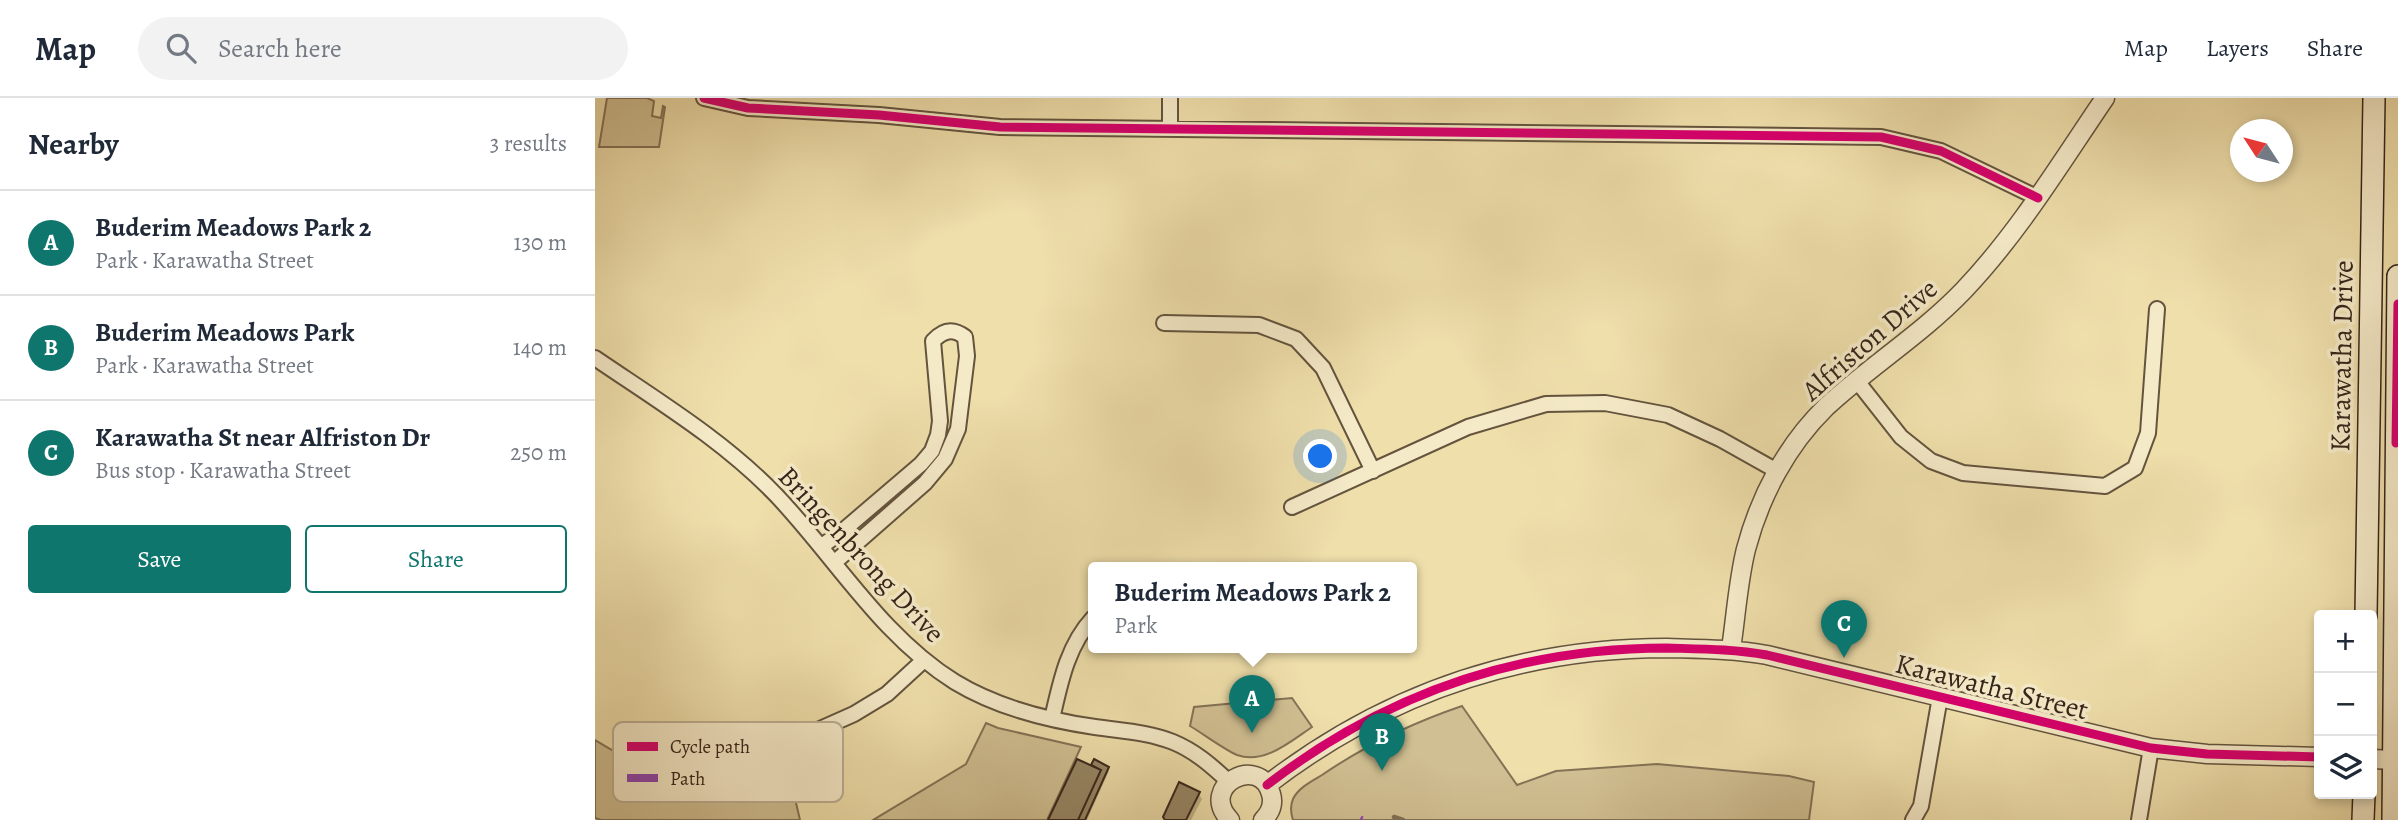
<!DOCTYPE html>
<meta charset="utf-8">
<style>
body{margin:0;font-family:Alegreya,serif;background:#f2f2f3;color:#1f2937}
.controls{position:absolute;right:21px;bottom:21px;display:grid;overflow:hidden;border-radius:7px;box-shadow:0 4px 10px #0003}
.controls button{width:63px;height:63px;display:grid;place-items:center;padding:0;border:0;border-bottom:2px solid #e0e1e3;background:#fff;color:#1f2937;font:35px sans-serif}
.compass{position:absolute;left:1635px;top:21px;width:63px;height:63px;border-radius:50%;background:#fff;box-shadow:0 4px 10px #0003;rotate:306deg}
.you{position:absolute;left:726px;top:359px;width:24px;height:24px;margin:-18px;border:5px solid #fff;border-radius:50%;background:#1a73e8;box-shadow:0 0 0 10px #1a73e833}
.badge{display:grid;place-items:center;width:46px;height:46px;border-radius:50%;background:#0f766e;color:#fff;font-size:23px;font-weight:700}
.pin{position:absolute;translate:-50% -58px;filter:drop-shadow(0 2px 4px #0008)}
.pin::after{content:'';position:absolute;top:37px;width:24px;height:21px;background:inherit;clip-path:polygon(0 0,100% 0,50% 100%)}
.popup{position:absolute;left:493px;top:464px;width:329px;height:91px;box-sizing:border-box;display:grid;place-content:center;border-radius:7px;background:#fff;filter:drop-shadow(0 2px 5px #0005);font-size:23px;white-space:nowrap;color:#747a83}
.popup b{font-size:26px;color:#1f2937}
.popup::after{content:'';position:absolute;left:50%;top:100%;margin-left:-14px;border:14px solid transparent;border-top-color:#fff}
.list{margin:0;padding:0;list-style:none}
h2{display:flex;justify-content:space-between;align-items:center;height:91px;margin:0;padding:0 28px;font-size:30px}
h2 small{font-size:23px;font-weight:400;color:#747a83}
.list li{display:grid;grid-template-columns:46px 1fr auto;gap:21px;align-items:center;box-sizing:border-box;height:105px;padding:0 28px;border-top:2px solid #e0e1e3}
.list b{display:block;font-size:26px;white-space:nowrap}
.list p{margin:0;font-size:23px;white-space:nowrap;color:#747a83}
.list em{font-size:23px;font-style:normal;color:#747a83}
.actions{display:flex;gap:14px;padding:21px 28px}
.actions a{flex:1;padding:16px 0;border:2px solid #0f766e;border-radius:7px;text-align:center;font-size:24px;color:#0f766e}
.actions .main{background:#0f766e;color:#fff}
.icon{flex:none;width:38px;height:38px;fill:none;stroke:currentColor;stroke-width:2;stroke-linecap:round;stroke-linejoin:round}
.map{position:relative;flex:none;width:1803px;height:722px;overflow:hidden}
header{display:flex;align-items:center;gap:42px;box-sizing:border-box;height:98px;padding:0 35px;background:#fff;border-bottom:2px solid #e0e1e3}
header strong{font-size:33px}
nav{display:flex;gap:38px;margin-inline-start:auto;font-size:24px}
.search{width:490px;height:63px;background:#f2f2f3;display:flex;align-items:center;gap:18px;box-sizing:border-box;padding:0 24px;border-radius:38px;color:#747a83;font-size:26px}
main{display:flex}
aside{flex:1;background:#fff}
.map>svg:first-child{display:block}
.green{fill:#d0bf92;stroke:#837256;stroke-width:2}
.shadow{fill:#0003}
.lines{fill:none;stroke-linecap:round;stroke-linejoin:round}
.stream{stroke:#7f6f54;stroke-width:4.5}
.building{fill:#968665;stroke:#36251a;stroke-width:2}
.minor-casing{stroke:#64543e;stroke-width:18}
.tertiary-casing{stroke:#64543e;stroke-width:21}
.secondary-casing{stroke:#36251a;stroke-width:24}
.minor{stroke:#f5eac8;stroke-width:14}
.tertiary{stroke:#f5eac8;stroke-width:18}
.secondary{stroke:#f5eac8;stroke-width:21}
.quiet{stroke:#8e44ad;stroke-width:7;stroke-dasharray:14 7;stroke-linecap:butt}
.cycleway-casing{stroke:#f5eac8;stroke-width:13}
.cycleway{stroke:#d6006c;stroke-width:9}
.labels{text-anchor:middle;stroke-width:7;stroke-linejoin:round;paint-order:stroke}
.street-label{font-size:28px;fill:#36251a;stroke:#f5eac8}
.key{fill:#f5eac8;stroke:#bcaf94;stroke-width:2}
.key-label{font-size:19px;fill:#36251a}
</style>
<header>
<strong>Map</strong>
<div class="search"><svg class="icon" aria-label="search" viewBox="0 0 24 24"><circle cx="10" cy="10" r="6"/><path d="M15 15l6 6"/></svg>Search here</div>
<nav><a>Map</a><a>Layers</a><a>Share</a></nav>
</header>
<main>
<aside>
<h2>Nearby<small>3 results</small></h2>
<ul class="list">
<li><span class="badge">A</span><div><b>Buderim Meadows Park 2</b><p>Park · Karawatha Street</p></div><em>130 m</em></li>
<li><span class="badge">B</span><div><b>Buderim Meadows Park</b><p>Park · Karawatha Street</p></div><em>140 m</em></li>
<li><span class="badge">C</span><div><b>Karawatha St near Alfriston Dr</b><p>Bus stop · Karawatha Street</p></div><em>250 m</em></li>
</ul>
<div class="actions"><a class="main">Save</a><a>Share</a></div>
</aside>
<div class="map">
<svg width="1803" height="722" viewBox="0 0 1803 722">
<rect width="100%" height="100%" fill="#efdfab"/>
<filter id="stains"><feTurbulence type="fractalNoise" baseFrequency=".00286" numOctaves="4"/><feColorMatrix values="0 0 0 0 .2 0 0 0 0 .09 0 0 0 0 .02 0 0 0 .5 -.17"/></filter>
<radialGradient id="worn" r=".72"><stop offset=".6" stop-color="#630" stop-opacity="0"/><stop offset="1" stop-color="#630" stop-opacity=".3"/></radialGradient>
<path class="green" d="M12 0H52L59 3 57 18 66 20 68 8 70 9 64 49H4Z
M697 600 717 629C696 643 669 667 642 657 630 652 607 635 595 628L599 609Z
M867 608 922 687 961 673 1062 666 1194 678 1219 684 1214 722H698C696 716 695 708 698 701 703 690 717 683 727 677 771 647 817 625 867 608Z
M391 625 403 630 486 649 452 722H278L371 666Z
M0 642 34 662 135 694 153 668 181 677 193 670 205 722H6L0 720Z"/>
<path class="shadow" d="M499 664 514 673 492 722H455Z
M603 695 607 701 596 722H571Z"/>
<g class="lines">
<path class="stream" d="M799 719 808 722"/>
</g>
<path class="building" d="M482 661 506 672 483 722H453Z
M499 661 514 669 490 722H483L506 672 496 667Z
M584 684 605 694 591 722H570L568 719Z"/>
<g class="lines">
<defs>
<path id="minor" d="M109 0 153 10 284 17 405 29 1286 39 1346 53 1443 100
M575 31V0
M569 225 664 227 701 241 728 270 778 373
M0 260C63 303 128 342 181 397 240 459 286 538 360 584 403 610 451 622 500 629 527 633 553 634 578 644 600 653 617 668 634 684
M1262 283 1306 339 1336 363 1368 375 1510 388 1540 370 1553 335 1562 211
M697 409 873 329 951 306 1010 305 1073 317 1125 341 1182 373
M227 448 250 431 326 366 337 353 343 337 345 323 338 243C348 232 358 230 370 239L372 258 363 331 350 361 330 385 240 464
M457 621C465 586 472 548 498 520
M181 640H205L259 616 292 596 329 562
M1318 722 1326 708 1345 599
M1544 722 1556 650"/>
<path id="tertiary" d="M1136 551C1141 518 1143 483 1151 451 1165 398 1192 347 1231 309 1275 268 1327 236 1369 192 1424 134 1465 66 1510 0
M1777 661 1799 662
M672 687C790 596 922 550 1072 550 1106 551 1138 551 1172 557L1556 650 1612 656 1724 659
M635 722C602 688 665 655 676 696 679 706 675 715 668 722"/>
<path id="secondary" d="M1771 517 1779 0
M1768 722 1769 696
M1798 722 1803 178"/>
</defs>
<use href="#minor" class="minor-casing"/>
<use href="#tertiary" class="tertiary-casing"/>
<use href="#secondary" class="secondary-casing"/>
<use href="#minor" class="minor"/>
<use href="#tertiary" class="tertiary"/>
<use href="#secondary" class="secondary"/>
<path class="quiet" d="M765 721 767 722"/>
<defs>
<path id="cycleway" d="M109 0 153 10 284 17 405 29 1286 39 1346 53 1443 100
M1801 345 1803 206
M672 687C790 596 922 550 1072 550 1106 551 1138 551 1172 557L1556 650 1612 656 1724 659"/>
</defs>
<use href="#cycleway" class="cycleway-casing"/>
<use href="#cycleway" class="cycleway"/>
</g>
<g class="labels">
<g class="street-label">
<text transform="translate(1274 241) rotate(-41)" y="10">Alfriston Drive</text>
<text transform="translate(1746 258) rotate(-89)" y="10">Karawatha Drive</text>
<text transform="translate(267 456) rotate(47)" y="10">Bringenbrong Drive</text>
<text transform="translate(1397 588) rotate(14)" y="10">Karawatha Street</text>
</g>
</g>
<rect x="18" y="624" width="230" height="80" rx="10" class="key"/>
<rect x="32" y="644" width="31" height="9" fill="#d6006c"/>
<rect x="32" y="676" width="31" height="8" fill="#8e44ad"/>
<g class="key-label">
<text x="75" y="655">Cycle path</text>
<text x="75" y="687">Path</text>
</g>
<rect width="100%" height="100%" filter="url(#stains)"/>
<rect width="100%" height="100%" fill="url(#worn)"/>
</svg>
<div class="controls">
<button>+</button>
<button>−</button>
<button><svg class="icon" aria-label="layers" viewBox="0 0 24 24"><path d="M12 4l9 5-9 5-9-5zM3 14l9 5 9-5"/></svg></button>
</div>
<svg class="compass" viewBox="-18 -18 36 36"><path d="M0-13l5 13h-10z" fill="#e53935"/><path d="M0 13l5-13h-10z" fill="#747a83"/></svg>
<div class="you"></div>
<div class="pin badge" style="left:657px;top:635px">A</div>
<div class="popup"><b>Buderim Meadows Park 2</b>Park</div>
<div class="pin badge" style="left:787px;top:673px">B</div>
<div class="pin badge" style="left:1249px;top:560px">C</div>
</div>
</main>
